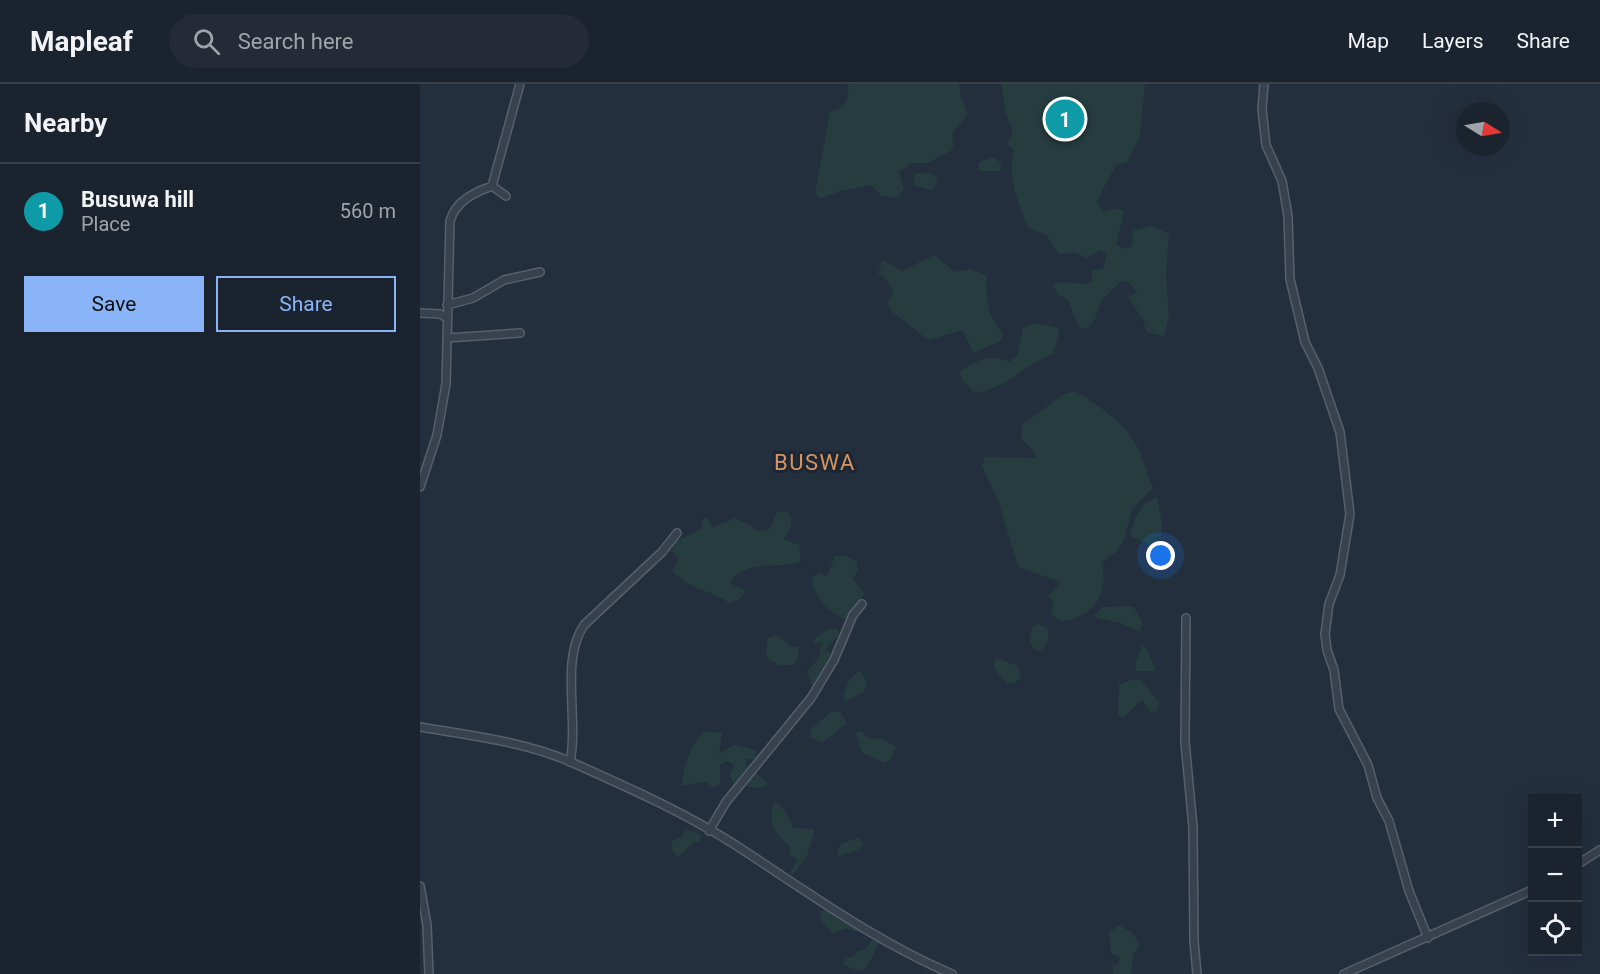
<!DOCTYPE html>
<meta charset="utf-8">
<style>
body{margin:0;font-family:Roboto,sans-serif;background:#242b36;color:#f1f3f6}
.controls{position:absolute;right:18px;bottom:18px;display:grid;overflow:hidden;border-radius:0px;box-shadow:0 6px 24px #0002}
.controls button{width:54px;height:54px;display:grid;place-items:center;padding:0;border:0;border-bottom:2px solid #39404a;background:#1b232e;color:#f1f3f6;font:30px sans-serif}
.compass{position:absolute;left:1036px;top:18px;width:54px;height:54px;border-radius:50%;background:#1b232e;box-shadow:0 6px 24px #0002;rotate:101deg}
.you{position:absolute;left:741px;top:472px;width:21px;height:21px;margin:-15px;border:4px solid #fff;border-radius:50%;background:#1a73e8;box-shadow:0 0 0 9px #1a73e833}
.badge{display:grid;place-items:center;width:39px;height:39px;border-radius:50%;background:#8ab4f8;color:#fff;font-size:20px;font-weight:700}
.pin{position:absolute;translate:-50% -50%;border:3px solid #fff;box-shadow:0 2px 6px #0006}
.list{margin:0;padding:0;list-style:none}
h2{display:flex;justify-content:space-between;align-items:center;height:78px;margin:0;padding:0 24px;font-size:26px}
h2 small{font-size:20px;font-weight:400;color:#a0a4aa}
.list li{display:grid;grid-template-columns:39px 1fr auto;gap:18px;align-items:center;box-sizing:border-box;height:96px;padding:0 24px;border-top:2px solid #39404a}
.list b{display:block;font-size:22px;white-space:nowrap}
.list p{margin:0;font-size:20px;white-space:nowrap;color:#a0a4aa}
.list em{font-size:20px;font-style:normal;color:#a0a4aa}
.actions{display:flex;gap:12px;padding:18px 24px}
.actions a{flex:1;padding:14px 0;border:2px solid #8ab4f8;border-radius:0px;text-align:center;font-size:21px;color:#8ab4f8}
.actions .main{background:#8ab4f8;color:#111}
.icon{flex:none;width:33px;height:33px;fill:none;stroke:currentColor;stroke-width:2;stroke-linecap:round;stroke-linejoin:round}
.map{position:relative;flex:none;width:1180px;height:890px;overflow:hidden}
header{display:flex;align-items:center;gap:36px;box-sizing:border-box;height:84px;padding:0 30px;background:#1b232e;border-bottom:2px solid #39404a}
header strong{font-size:28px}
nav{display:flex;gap:33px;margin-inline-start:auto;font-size:21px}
.search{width:420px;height:54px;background:#242b36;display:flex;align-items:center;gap:15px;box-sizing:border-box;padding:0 21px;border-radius:33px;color:#a0a4aa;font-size:22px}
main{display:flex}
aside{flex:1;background:#1b232e}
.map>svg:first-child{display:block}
.green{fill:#263c3f}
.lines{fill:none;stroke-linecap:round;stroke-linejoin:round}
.minor-casing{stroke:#565f6c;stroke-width:10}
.minor{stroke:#38414e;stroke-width:7}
.labels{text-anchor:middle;stroke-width:6;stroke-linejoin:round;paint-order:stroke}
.quarter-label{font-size:22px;letter-spacing:1.5px;fill:#d59563;stroke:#1d2633}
</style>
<header>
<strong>Mapleaf</strong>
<div class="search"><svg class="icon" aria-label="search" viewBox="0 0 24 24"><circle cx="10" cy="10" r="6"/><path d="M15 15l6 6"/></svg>Search here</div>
<nav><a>Map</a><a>Layers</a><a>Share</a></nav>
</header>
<main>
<aside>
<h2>Nearby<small></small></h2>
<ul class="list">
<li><span class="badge" style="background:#0f9aa8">1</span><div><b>Busuwa hill</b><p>Place</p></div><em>560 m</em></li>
</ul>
<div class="actions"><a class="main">Save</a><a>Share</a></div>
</aside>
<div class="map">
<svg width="1180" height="890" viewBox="0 0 1180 890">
<rect width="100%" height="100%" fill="#242f3e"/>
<path class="green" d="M426 0H539L541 14 548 30 532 50 534 65 508 79H492L479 88 484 105 476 114 461 112 452 101 420 107 401 114 395 110 410 27C426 26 427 16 429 2Z
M581 0H725L720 51 708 78 696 81 677 117 682 128 695 124 704 127 696 161 706 165 712 162 713 147 732 142 749 150 746 189 749 232 744 252 726 248 723 235 708 214 717 208 709 198 701 197 681 217 675 235 667 245 658 242 648 216 639 211 632 201C646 194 659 203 673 198L671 187 683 185 687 170 680 166 666 174 655 168 639 170 626 151 608 144C599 119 586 92 594 66L587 60 593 48 586 30Z
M573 73 581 79 580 87H559V78Z
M510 89 518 94 513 106 493 101 495 90Z
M514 171 535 188 550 185 566 191C567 214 565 232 583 248L581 257 553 269 543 246 508 256 470 226 468 216 474 209 469 199 458 189 463 176 482 187Z
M616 239 639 244 638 256 632 270C604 281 585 306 554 309L542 296 540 288C554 276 572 269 589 278L598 271 603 244Z
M655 307C678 321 706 339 718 364 724 376 727 391 733 404L712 425 704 455 696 468 682 479C689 509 673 533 643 537L631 530 634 519 628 512 641 498 598 483 579 419 562 382 565 373 616 374 614 368 601 354 602 341 641 312Z
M737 413 742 438 741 452 731 461 710 452C715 433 718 421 737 413Z
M357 428H368C375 439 371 445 363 455L379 461 381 477C360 487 327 472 310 499L326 507 318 516 309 519C291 505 274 509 252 487L259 474 251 467 256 457 280 446 283 435 288 434 292 443 316 434 339 447 350 445Z
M415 472H426L437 478 438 487 433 495 445 509 426 536C406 526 395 516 392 493L399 489 407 493Z
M713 522 723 539 719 548 700 539 673 533 683 523Z
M618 540 627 544 629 555 622 568 615 566 609 557 612 544Z
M409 544 417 545 420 550 406 565 411 569 410 576 395 602 391 601 387 587 399 574 402 558 395 560 392 557Z
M358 551 370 563H378L379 572 374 581H360L349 576 346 567 348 554Z
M722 561 728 567 736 587H717L715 582Z
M576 574 598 582 601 594 593 599H587L577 589 574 580Z
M439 587 447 597 444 608 427 617 423 614 429 596Z
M720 595 740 619 736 627 730 628 722 616 703 634 698 632 699 601 710 596Z
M420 627 427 639 402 659 391 654V645L411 628Z
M441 647 448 654 461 655 476 662 471 675 464 679 442 668 436 649Z
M284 648 302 649 299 670 314 661 336 666 335 675H327L325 679 349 700 341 704 324 702 323 695 313 699 310 691 314 681 307 677 300 681V700L291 704 288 703V697L262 702C262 685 271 659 284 648Z
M358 719 368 731 373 744 395 745 387 772 372 792 370 790 377 776 370 770V762C354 750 349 739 353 720Z
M266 746 281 750 280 757 273 759 258 773 251 766 252 757 261 753Z
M440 753 443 761 437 766 418 772 417 767 421 760Z
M410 825 440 845 434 848 426 844 413 849 401 837V827Z
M699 841 714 850 720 861 713 871 711 890H693L692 881 698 880 700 873 691 869 689 849Z
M452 856 460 857 447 883 439 887 423 881 426 874 434 873 439 866H445Z"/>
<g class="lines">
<defs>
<path id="minor" d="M844 0 842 25 846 61 862 97 868 132 870 195 885 258 898 284 920 348 930 430 920 491 909 520 905 550 907 566 914 586 919 625 948 681 957 714 969 737 989 807 1008 854
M72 102 86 112
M27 221 53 214 84 196 120 188
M0 229 20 230 27 234
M27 254 100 249
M0 403 17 351 26 300 30 137C36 117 53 109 72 102L100 0
M766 534 765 658 773 743 774 857 777 890
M0 643C48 651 106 658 151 678 207 703 266 729 317 762 386 807 456 858 532 890
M150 678C159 635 140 576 164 541L242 468 257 449
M289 747 306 718 391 614 414 576 433 531 442 520
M1158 780 1180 766
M0 802 7 841 9 890
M924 890 1112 806"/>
</defs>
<use href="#minor" class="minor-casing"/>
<use href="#minor" class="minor"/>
</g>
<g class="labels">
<g class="quarter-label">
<text x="395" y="386">BUSWA</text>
</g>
</g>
</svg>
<div class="controls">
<button>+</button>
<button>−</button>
<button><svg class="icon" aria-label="locate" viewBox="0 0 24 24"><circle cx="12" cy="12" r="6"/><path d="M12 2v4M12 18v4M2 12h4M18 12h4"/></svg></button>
</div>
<svg class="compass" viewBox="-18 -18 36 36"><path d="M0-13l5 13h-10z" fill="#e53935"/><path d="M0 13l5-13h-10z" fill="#a0a4aa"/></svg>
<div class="you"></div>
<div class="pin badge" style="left:645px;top:35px;background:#0f9aa8">1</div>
</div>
</main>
